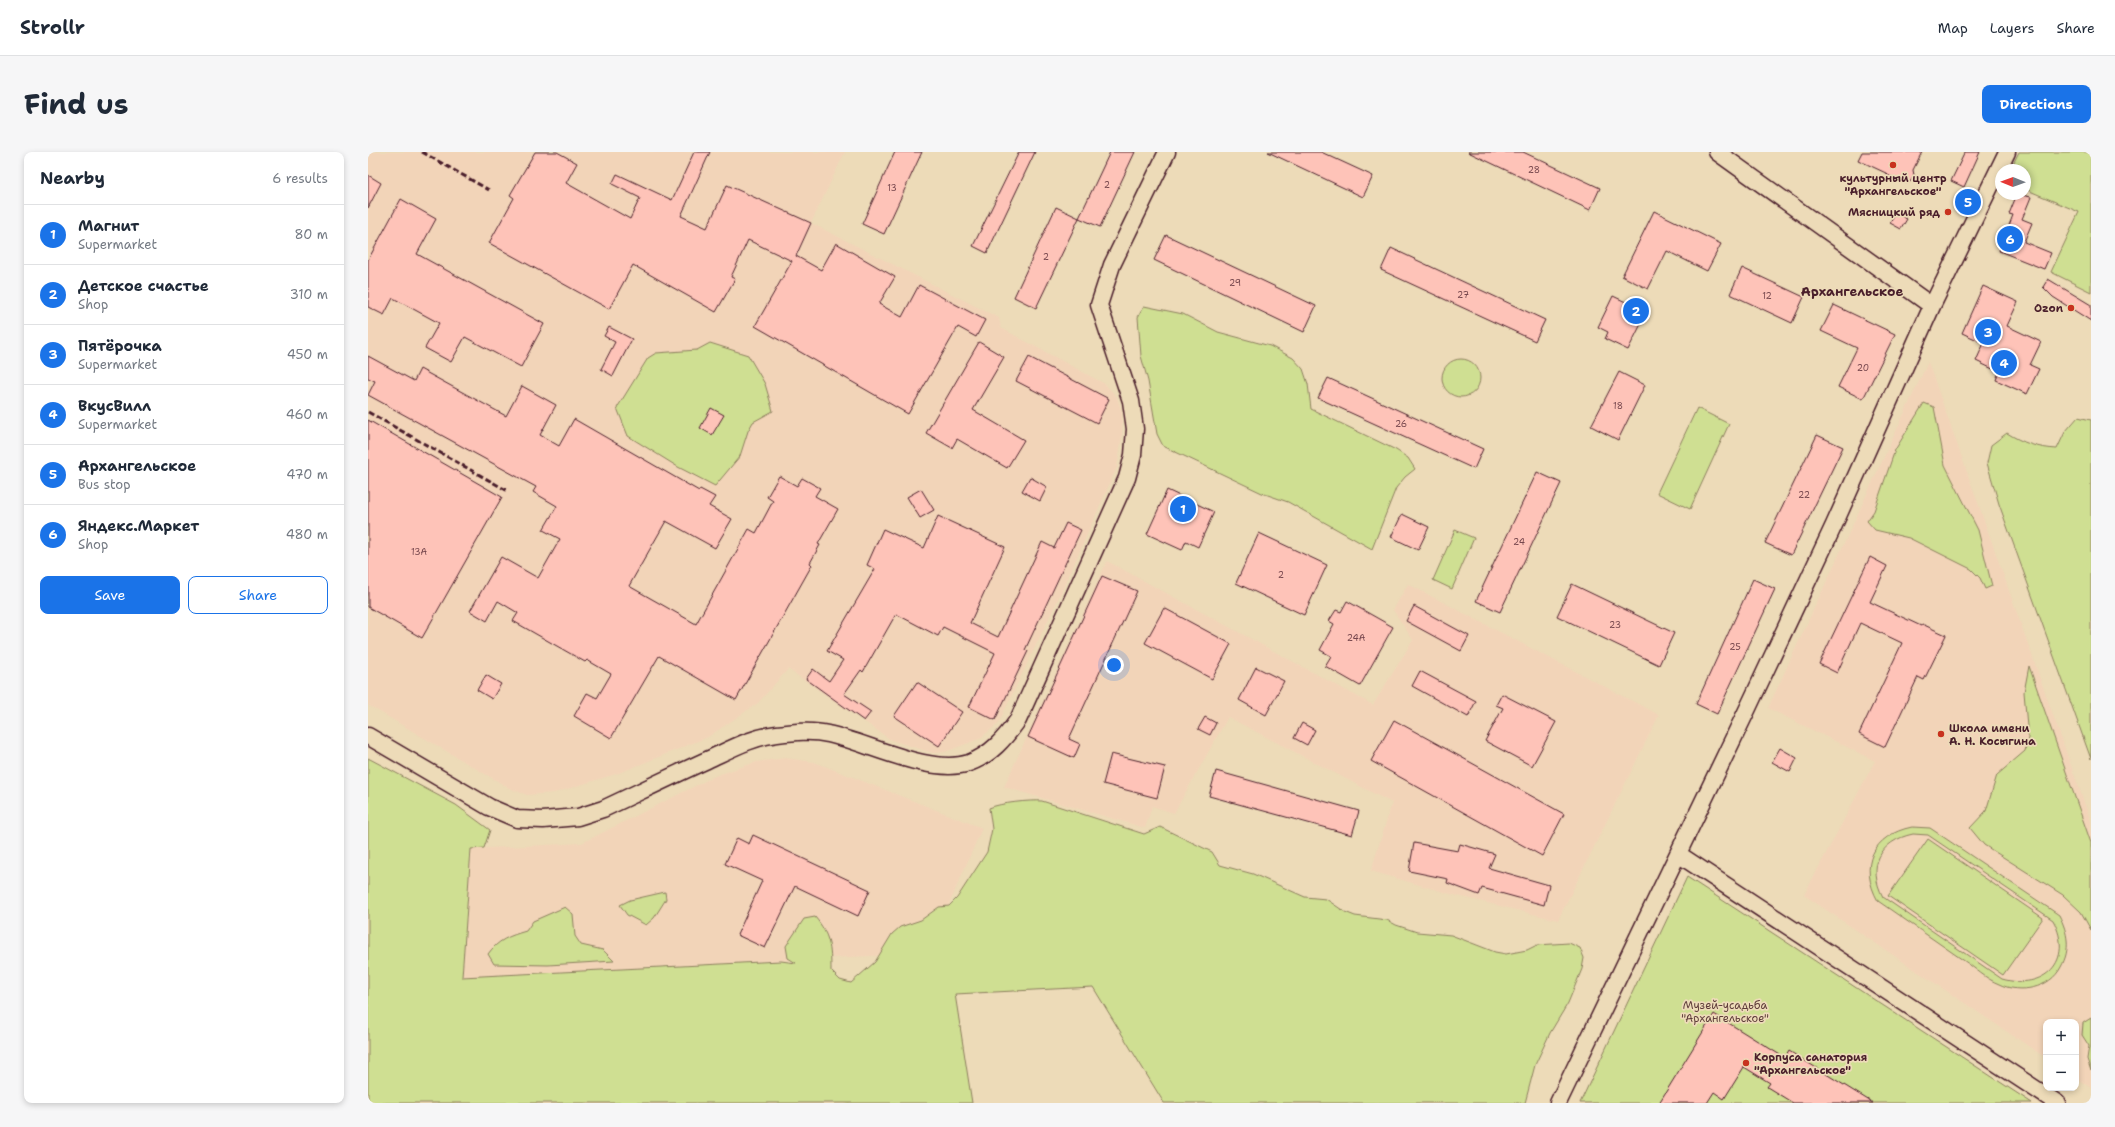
<!DOCTYPE html>
<meta charset="utf-8">
<style>
body{margin:0;font-family:"Shantell Sans",sans-serif;background:#f6f6f7;color:#1f2937}
.controls{position:absolute;right:12px;bottom:12px;display:grid;overflow:hidden;border-radius:8px;box-shadow:0 2px 6px #0003}
.controls button{width:36px;height:36px;display:grid;place-items:center;padding:0;border:0;border-bottom:1px solid #e0e1e3;background:#fff;color:#1f2937;font:20px sans-serif}
.compass{position:absolute;left:1627px;top:12px;width:36px;height:36px;border-radius:50%;background:#fff;box-shadow:0 2px 6px #0003;rotate:271deg}
.you{position:absolute;left:746px;top:513px;width:14px;height:14px;margin:-10px;border:3px solid #fff;border-radius:50%;background:#1a73e8;box-shadow:0 0 0 6px #1a73e833}
.badge{display:grid;place-items:center;width:26px;height:26px;border-radius:50%;background:#1a73e8;color:#fff;font-size:13px;font-weight:700}
.pin{position:absolute;translate:-50% -50%;border:2px solid #fff;box-shadow:0 1px 4px #0006}
.list{margin:0;padding:0;list-style:none}
h2{display:flex;justify-content:space-between;align-items:center;height:52px;margin:0;padding:0 16px;font-size:17px}
h2 small{font-size:13px;font-weight:400;color:#747a83}
.list li{display:grid;grid-template-columns:26px 1fr auto;gap:12px;align-items:center;box-sizing:border-box;height:60px;padding:0 16px;border-top:1px solid #e0e1e3}
.list b{display:block;font-size:15px;white-space:nowrap}
.list p{margin:0;font-size:13px;white-space:nowrap;color:#747a83}
.list em{font-size:13px;font-style:normal;color:#747a83}
.actions{display:flex;gap:8px;padding:12px 16px}
.actions a{flex:1;padding:9px 0;border:1px solid #1a73e8;border-radius:8px;text-align:center;font-size:14px;color:#1a73e8}
.actions .main{background:#1a73e8;color:#fff}
.map{position:relative;flex:none;width:1723px;height:951px;overflow:hidden;border-radius:8px}
header{display:flex;align-items:center;gap:24px;box-sizing:border-box;height:56px;padding:0 20px;background:#fff;border-bottom:1px solid #e0e1e3}
header strong{font-size:19px}
nav{display:flex;gap:22px;margin-inline-start:auto;font-size:14px}
.intro{display:flex;align-items:center;justify-content:space-between;box-sizing:border-box;height:96px;padding:0 24px}
h1{margin:0;font-size:28px}
.button{padding:10px 18px;border-radius:8px;background:#1a73e8;color:#fff;font-size:14px;font-weight:700}
main{display:flex;gap:24px;padding:0 24px}
aside{flex:1;background:#fff;border-radius:8px;box-shadow:0 2px 6px #0003}
.map>svg:first-child{display:block}
.built{fill:#f2d4b8}
.green{fill:#cfdf92;stroke:#8c7f5e;fill-rule:evenodd}
.building{fill:#fec3b8;stroke:#4a1f2b}
.lines{fill:none;stroke-linecap:round;stroke-linejoin:round}
.minor-casing{stroke:#4a1f2b;stroke-width:19}
.minor{stroke:#eddbb8;stroke-width:16}
.rail{stroke:#4a1f2b;stroke-width:3;stroke-dasharray:6 3;stroke-linecap:butt}
.poi-dot{fill:#c8321e;stroke:#eddbb8;stroke-width:1.5}
.labels{text-anchor:middle;stroke-width:3.5;stroke-linejoin:round;paint-order:stroke}
.number-label{font-size:9px;fill:#77484e}
.poi-label{font-size:11px;font-weight:bold;fill:#4a1f2b;stroke:#eddbb8;text-anchor:end}
.park-label{font-size:11px;fill:#5e3c3a;stroke:#eddbb8}
.quarter-label{font-size:13px;font-weight:bold;fill:#4a1f2b;stroke:#eddbb8}
</style>
<header>
<strong>Strollr</strong>
<nav><a>Map</a><a>Layers</a><a>Share</a></nav>
</header>
<div class="intro"><h1>Find us</h1><a class="button">Directions</a></div>
<main>
<aside>
<h2>Nearby<small>6 results</small></h2>
<ul class="list">
<li><span class="badge">1</span><div><b>Магнит</b><p>Supermarket</p></div><em>80 m</em></li>
<li><span class="badge">2</span><div><b>Детское счастье</b><p>Shop</p></div><em>310 m</em></li>
<li><span class="badge">3</span><div><b>Пятёрочка</b><p>Supermarket</p></div><em>450 m</em></li>
<li><span class="badge">4</span><div><b>ВкусВилл</b><p>Supermarket</p></div><em>460 m</em></li>
<li><span class="badge">5</span><div><b>Архангельское</b><p>Bus stop</p></div><em>470 m</em></li>
<li><span class="badge">6</span><div><b>Яндекс.Маркет</b><p>Shop</p></div><em>480 m</em></li>
</ul>
<div class="actions"><a class="main">Save</a><a>Share</a></div>
</aside>
<div class="map">
<svg width="1723" height="951" viewBox="0 0 1723 951">
<rect width="100%" height="100%" fill="#eddbb8"/>
<filter id="ink" filterUnits="userSpaceOnUse"><feTurbulence type="fractalNoise" baseFrequency=".025" numOctaves="2"/><feDisplacementMap in="SourceGraphic" scale="8" xChannelSelector="R" yChannelSelector="G"/><feConvolveMatrix kernelMatrix="1 2 1 2 8 2 1 2 1" color-interpolation-filters="sRGB"/></filter>
<g filter="url(#ink)">
<path class="built" d="M0 0H477L443 71 631 166 633 176 737 232 749 245 754 260V284L749 315 694 439 630 572 611 587 577 600 565 601 523 588 420 517 390 551 340 585 251 621 186 641 159 643 141 636 0 553Z
M1560 210 1723 670V936L1708 926V870H1678V906L1436 743 1507 609 1400 556Z
M739 409 1005 553 1045 488 1025 458 1040 432 1291 563 1190 768 1086 743 1003 719 1024 651 860 565 806 661 784 654 777 676 636 635Z
M417 606 446 610 614 676 560 801 94 825 103 697 214 691 349 623 388 610Z"/>
<path class="green" d="M1651 0H1723V140L1683 120 1711 60 1657 37V18H1642Z
M776 154 815 162 850 180 902 194 925 206 935 217 940 232 943 257 1028 298 1040 306 1047 317 1037 325 1028 336 1004 397 920 350 894 341 795 294 789 282 780 229 773 204 770 165Z
M342 191 380 203 397 232 405 259 385 270 380 279 372 304 347 334 310 315 260 284 249 256 280 206 288 201 329 198Z
M1074 226a19 19 0 1 1 38 0a19 19 0 1 1-38 0Z
M1556 251 1566 255 1577 313 1610 378 1624 434 1617 437 1612 426 1603 417 1541 386 1507 378 1499 369 1506 359 1527 298Z
M1329 256 1361 272 1322 357 1289 341Z
M1710 265 1723 268V607L1631 352 1619 311 1623 293 1639 281C1655 291 1670 296 1689 297L1697 280Z
M1087 378 1106 386 1084 437 1065 428Z
M1661 514 1723 691V778L1713 760 1695 743 1616 693 1602 676 1618 659 1629 623 1657 599 1660 586 1656 540Z
M0 606 88 653 122 678 116 696 103 697 94 825 413 809 428 811 420 806 418 794 436 767 447 765C462 783 463 796 463 819L472 828 483 831 507 810 524 782 532 775 553 768 571 755 581 754 589 746 619 700 624 677 621 656C632 651 662 648 674 649L776 682 792 675 844 700 852 713 885 722 937 745 958 747 977 760 987 764 1019 768 1028 773 1049 780 1083 783 1127 800 1138 802 1159 798 1169 793 1201 791 1212 796 1216 806 1214 817 1200 851 1182 881 1167 913 1157 951H796L725 835 587 842 604 951H0Z
M1544 675 1562 676 1691 763C1700 781 1703 797 1693 815 1682 837 1651 842 1631 832 1618 827 1607 816 1595 808 1567 788 1538 769 1510 749 1490 713 1505 683 1544 675ZM1545 682 1560 683 1685 768C1707 809 1676 839 1634 827L1515 745C1499 715 1511 689 1545 682Z
M1560 687 1675 766 1635 823 1520 744Z
M1319 725 1664 951H1212Z
M297 740 298 747 286 766 278 773 259 763 252 753 262 748Z
M197 755 205 762 207 784 213 793 235 798 246 809 180 813 126 812 120 802C130 788 141 784 158 779L165 769Z
M1723 866V919L1719 907 1721 894 1714 883 1715 871Z"/>
<path class="building" d="M167 0H189L209 11 198 31 262 67 272 46 244 32 249 22 304 48 326 0H342L313 64 339 76 359 33 443 71 428 104 453 118 468 91 527 125 511 152 534 165 551 133 617 168 608 185 590 175 540 262 387 174 424 109 380 88 363 125 367 127 348 160 265 113 241 157 121 91 146 46 142 43Z
M527 0H554L516 82 494 72Z
M651 0H667L619 101 605 94Z
M742 0H767L732 75 711 66Z
M900 0H953L1005 24 995 45Z
M1100 0H1155L1232 36 1222 58Z
M1494 0H1554L1545 18 1546 23 1543 29 1539 31 1519 23 1520 22 1490 8Z
M1597 0H1612L1596 35 1583 29Z
M0 23 13 31 0 56Z
M1649 42 1663 45 1654 67 1664 71 1656 90 1683 101 1676 117 1631 99 1645 63 1641 62Z
M33 47 68 67 49 102 176 172 153 215 97 185 83 210 57 196 71 171 25 146 16 163 0 155V108Z
M688 55 711 66 668 156 646 145Z
M1286 59 1353 92 1339 119 1299 99 1280 137 1254 124Z
M1528 61 1539 67 1533 77 1522 71Z
M798 83 948 154 936 180 786 108Z
M1023 96 1177 168 1167 189 1013 118Z
M1374 116 1436 145 1424 171 1362 142Z
M1680 127 1723 153V169L1685 145 1675 135Z
M1615 134 1650 150 1639 174 1673 190 1662 213 1671 217 1659 242 1628 228 1631 220 1608 209 1616 191 1594 181Z
M1245 144 1279 160 1260 198 1237 187 1240 180 1230 175Z
M1466 153 1527 182 1495 247 1470 235 1489 196 1453 179Z
M241 175 264 187 245 224 233 217 247 190 236 184Z
M611 190 636 205 605 258 656 288 639 316 589 287 584 296 558 281Z
M0 204 46 229 52 217 138 264 154 234 188 253 172 283 191 294 206 267 331 339 332 337 347 345 341 354 364 367 347 396 298 369 261 434 328 472 381 377 388 381 405 349 399 345 411 324 429 334 434 326 452 336 447 344 470 357 450 392 452 393 442 411 444 413 368 548 291 504 243 586 206 564 219 541 229 546 243 522 219 508 217 510 145 469 150 461 130 449 119 469 102 459 133 405 170 426 192 387 175 378 189 354 165 340 168 335 0 243 7 229 0 226Z
M661 205 741 247 729 271 648 229Z
M1251 220 1277 233 1250 288 1223 274Z
M960 226 1115 297 1106 317 950 246Z
M343 256 356 263 344 283 332 276Z
M0 268 134 345 54 486 0 455Z
M1449 283 1475 295 1423 403 1397 391Z
M1169 320 1193 331 1132 460 1108 449Z
M662 325 679 335 672 349 654 339Z
M553 337 566 358 552 366 539 345Z
M799 338 846 360 830 395 818 389 814 398 779 382Z
M1034 362 1061 375 1050 398 1023 385Z
M570 364 637 395 602 471 630 485 674 390 686 396 698 371 713 378 657 498 660 499 627 568 601 555 627 501 575 475 570 484 528 462 495 520 493 518 476 542 503 560 496 569 438 527 445 517 461 529 475 508 459 499 507 417 499 413 515 377 556 396Z
M891 381 959 413 936 463 868 431Z
M1502 405 1519 414 1502 450 1553 474 1554 472 1578 483 1556 528 1550 525 1517 595 1491 582 1534 491 1492 471 1469 521 1451 512Z
M734 424 769 439 701 587 712 592 706 606 660 585Z
M1385 427 1407 437 1349 562 1328 552Z
M1204 432 1306 481 1291 513 1189 464Z
M979 449 1025 475 992 534 957 514 963 504 952 498 966 472 961 469 968 458 973 460Z
M1046 454 1101 484 1093 499 1038 469Z
M796 456 863 492 844 527 777 491Z
M888 515 916 529 898 563 871 548Z
M1052 519 1108 549 1100 565 1044 534Z
M118 523 133 532 124 547 109 538Z
M549 530 594 560 571 594 526 564Z
M1134 542 1188 570 1164 614 1117 589 1135 556 1128 553Z
M837 565 848 571 842 583 830 577Z
M1026 568 1196 662 1174 704 1003 609Z
M934 571 947 578 939 593 926 586Z
M1412 596 1429 606 1422 620 1404 610Z
M743 602 797 615 789 646 735 632Z
M848 619 991 659 984 683 841 644Z
M385 683 502 738 490 764 427 734 397 796 369 783 394 729 357 712 369 686 381 692Z
M1046 691 1090 699 1092 692 1127 702 1121 716 1181 733 1176 753 1114 736 1111 743 1079 731 1080 727 1041 719Z
M1346 862 1417 906 1421 899 1505 951H1425L1399 935 1402 931 1376 915 1356 947 1346 940 1339 951H1291Z"/>
<g class="lines">
<defs>
<path id="minor" d="M1349 0 1564 154
M0 584 121 655 149 667 175 668 210 665 235 657C269 641 304 624 339 608 361 598 384 585 409 582 426 580 444 578 460 582 499 590 562 624 601 611 623 603 637 586 650 568L759 326 765 303 767 277 763 249 731 153 744 113 799 0
M1310 702 1689 951
M1190 951 1380 556 1466 373 1564 154 1639 0"/>
</defs>
<use href="#minor" class="minor-casing"/>
<use href="#minor" class="minor"/>
<path class="rail" d="M54 0 121 38
M0 260 140 339"/>
</g>
</g>
<g class="poi-dot">
<circle cx="1525" cy="13" r="4"/>
<circle cx="1580" cy="60" r="4"/>
<circle cx="1703" cy="156" r="4"/>
<circle cx="1573" cy="582" r="4"/>
<circle cx="1378" cy="911" r="4"/>
</g>
<g class="labels">
<g class="number-label">
<text x="1166" y="21">28</text>
<text x="739" y="36">2</text>
<text x="524" y="39">13</text>
<text x="678" y="108">2</text>
<text x="867" y="134">29</text>
<text x="1095" y="146">27</text>
<text x="1399" y="147">12</text>
<text x="1495" y="219">20</text>
<text x="1250" y="257">18</text>
<text x="1033" y="275">26</text>
<text x="1436" y="346">22</text>
<text x="1151" y="393">24</text>
<text x="51" y="403">13А</text>
<text x="913" y="426">2</text>
<text x="1247" y="476">23</text>
<text x="988" y="489">24А</text>
<text x="1367" y="498">25</text>
</g>
<g class="poi-label">
<text x="1525" y="30" text-anchor="middle">культурный центр<tspan x="1525" dy="13">"Архангельское"</tspan></text>
<text x="1572" y="64">Мясницкий ряд</text>
<text x="1695" y="160">Ozon</text>
<text x="1581" y="580" text-anchor="start">Школа имени<tspan x="1581" dy="13">А. Н. Косыгина</tspan></text>
<text x="1386" y="909" text-anchor="start">Корпуса санатория<tspan x="1386" dy="13">"Архангельское"</tspan></text>
</g>
<g class="park-label">
<text x="1357" y="857">Музей-усадьба<tspan x="1357" dy="13">"Архангельское"</tspan></text>
</g>
<g class="quarter-label">
<text x="1484" y="144">Архангельское</text>
</g>
</g>
</svg>
<div class="controls">
<button>+</button>
<button>−</button>
</div>
<svg class="compass" viewBox="-18 -18 36 36"><path d="M0-13l5 13h-10z" fill="#e53935"/><path d="M0 13l5-13h-10z" fill="#747a83"/></svg>
<div class="you"></div>
<div class="pin badge" style="left:815px;top:357px">1</div>
<div class="pin badge" style="left:1268px;top:159px">2</div>
<div class="pin badge" style="left:1620px;top:180px">3</div>
<div class="pin badge" style="left:1636px;top:211px">4</div>
<div class="pin badge" style="left:1600px;top:50px">5</div>
<div class="pin badge" style="left:1642px;top:87px">6</div>
</div>
</main>
